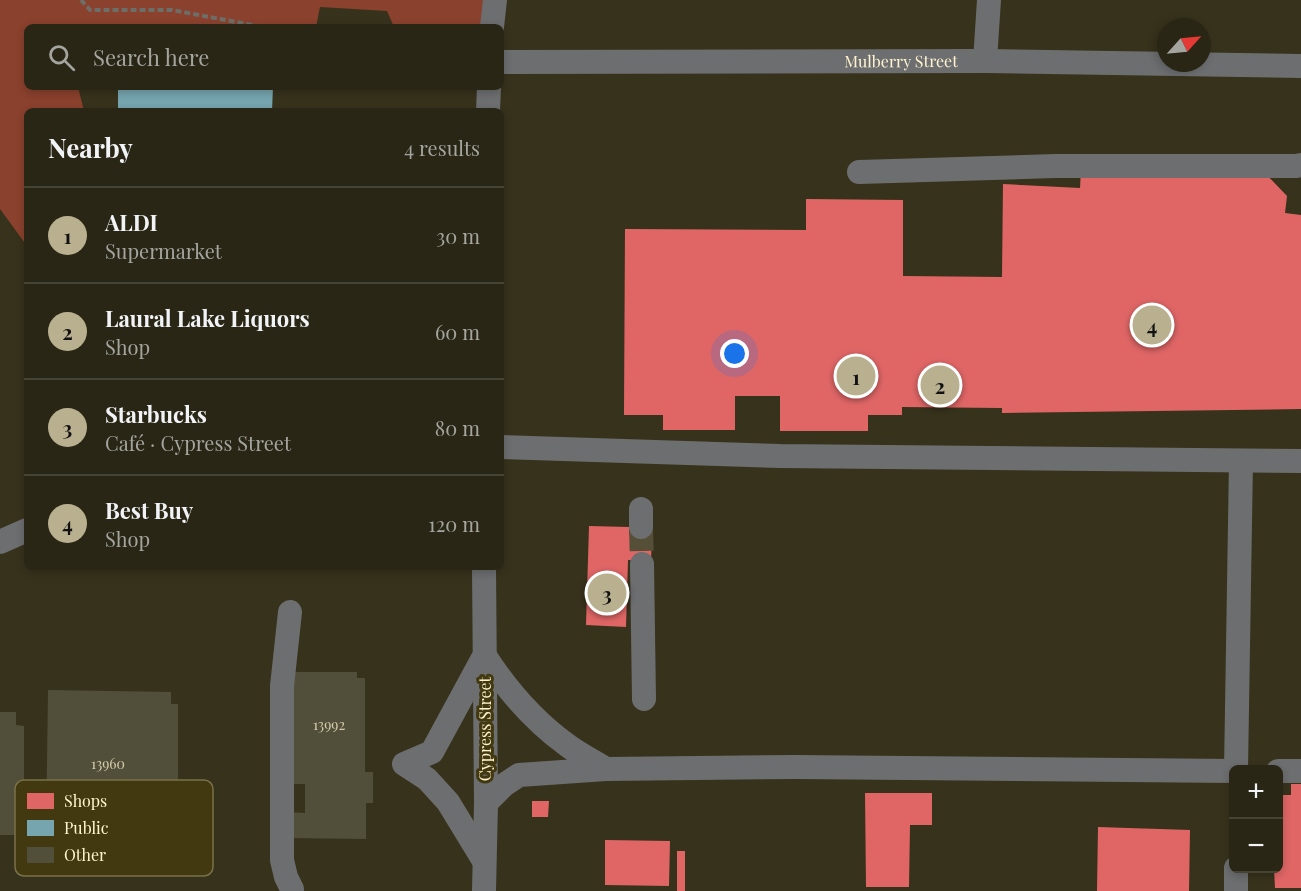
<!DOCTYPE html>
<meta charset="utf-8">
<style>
body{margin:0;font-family:"Playfair Display",serif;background:#312e1e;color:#f1f3f6}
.controls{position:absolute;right:18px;bottom:18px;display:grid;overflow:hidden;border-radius:9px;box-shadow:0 3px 9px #0003}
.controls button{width:54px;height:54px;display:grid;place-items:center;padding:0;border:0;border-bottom:2px solid #454334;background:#292615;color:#f1f3f6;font:30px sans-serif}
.compass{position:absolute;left:1157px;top:18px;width:54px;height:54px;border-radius:50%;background:#292615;box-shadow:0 3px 9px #0003;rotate:63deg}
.you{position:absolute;left:735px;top:354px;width:21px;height:21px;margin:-15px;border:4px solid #fff;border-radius:50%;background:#1a73e8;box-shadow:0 0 0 9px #1a73e833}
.badge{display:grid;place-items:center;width:39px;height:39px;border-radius:50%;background:#b9b090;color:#111;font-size:20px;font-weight:700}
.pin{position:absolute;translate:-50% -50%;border:3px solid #fff;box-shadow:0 2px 6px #0006}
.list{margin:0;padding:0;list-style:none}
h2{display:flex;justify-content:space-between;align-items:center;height:78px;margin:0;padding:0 24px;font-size:26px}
h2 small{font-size:20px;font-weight:400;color:#a5a5a0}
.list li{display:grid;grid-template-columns:39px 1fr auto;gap:18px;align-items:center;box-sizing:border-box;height:96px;padding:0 24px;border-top:2px solid #454334}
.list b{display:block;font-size:22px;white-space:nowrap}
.list p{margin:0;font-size:20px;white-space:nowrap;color:#a5a5a0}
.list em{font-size:20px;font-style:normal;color:#a5a5a0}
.icon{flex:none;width:33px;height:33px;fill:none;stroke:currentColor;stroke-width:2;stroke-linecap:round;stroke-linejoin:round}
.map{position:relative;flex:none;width:1301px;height:891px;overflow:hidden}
.search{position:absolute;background:#292615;box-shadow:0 3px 9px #0003;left:24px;top:24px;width:480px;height:66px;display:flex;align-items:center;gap:15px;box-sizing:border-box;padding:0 21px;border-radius:9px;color:#a5a5a0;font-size:22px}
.panel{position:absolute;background:#292615;box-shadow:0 3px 9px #0003;left:24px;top:108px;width:480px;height:462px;border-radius:9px}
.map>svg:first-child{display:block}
.green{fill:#8a412d}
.shops{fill:#e06666}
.public{fill:#76a5af}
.building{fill:#514f3a}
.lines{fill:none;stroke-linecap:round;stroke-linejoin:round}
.minor-tunnel{stroke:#554f37;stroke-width:24;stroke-dasharray:24 12;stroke-linecap:butt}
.path{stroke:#6e6e68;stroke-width:4;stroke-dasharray:6 3;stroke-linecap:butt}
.minor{stroke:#6d6e70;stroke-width:24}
.labels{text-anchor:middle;stroke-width:6;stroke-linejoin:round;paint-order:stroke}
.number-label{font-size:14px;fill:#d4cbaa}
.street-label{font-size:16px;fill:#fff4cf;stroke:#433910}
.key{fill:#433910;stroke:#7b7149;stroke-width:1.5}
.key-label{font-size:16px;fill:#fff4cf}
</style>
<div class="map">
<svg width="1301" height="891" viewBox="0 0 1301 891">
<rect width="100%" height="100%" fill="#37321c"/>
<path class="green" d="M0 0H495L492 27H394L387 11 320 7 316 27H27V87H78L84 111H27V246L0 209Z"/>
<path class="shops" d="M1081 170 1263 171 1287 196 1285 213 1301 215V409L1002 413V408L902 407V415H868V431H780V396H735V430H663V415H624L625 229 806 230V199L903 200V276L1002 277 1003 184 1080 188Z
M589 526 629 527V533H652L651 561 628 560 626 627 586 625Z
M1291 784H1301V888H1275L1274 868H1278V795H1291Z
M865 793H932V825H910L909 887H866Z
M532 801H549L548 817H532Z
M1098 827 1190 830 1189 891H1097Z
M605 840 670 841 669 886 605 885Z
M677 851H685V891H677Z"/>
<path class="public" d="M118 87H273L272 111H118Z"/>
<path class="building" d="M293 672H357V678H365V772H373V803H366V839L287 838V812L305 813V784H292Z
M48 690 171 692V704H178V800L170 816 169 837 46 835Z
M0 712H16V725L24 726V799L15 815V835H0Z"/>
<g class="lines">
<path class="minor-tunnel" d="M641 527 642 564"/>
<path class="path" d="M81 0 90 10H172L263 27"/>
<g class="minor">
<path d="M492 27 495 0"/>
<path d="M985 61 989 0"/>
<path id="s1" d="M501 62 985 61 1301 66"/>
<path d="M488 111 489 87"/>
<path d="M859 172 1055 166H1296L1301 165"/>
<path d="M501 447 780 456 1301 461"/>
<path d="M641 509V527"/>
<path d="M0 542 27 530"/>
<path d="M642 564 644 699"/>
<path d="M290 612 282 686V860L286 877 292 889"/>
<path d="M485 656C507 690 534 721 567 745 579 754 593 761 606 769L519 775 504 785 486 803"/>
<path d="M483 658 432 752 404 764 427 779 448 802 484 861"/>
<path d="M606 769 795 767 1234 771"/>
<path d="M1236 770 1241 461"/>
<path d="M1278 771H1301"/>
<path d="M484 891 486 803 484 567"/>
<path d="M1236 891V868"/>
</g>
</g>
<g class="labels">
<g class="number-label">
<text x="329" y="730">13992</text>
<text x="108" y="769">13960</text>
</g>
<g class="street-label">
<text dy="6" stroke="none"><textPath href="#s1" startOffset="400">Mulberry Street</textPath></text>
<text transform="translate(485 729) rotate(-90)" y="6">Cypress Street</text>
</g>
</g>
<rect x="15" y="780" width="198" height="96" rx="9" class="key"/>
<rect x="27" y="793" width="27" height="16" fill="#e06666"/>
<rect x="27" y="820" width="27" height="16" fill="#76a5af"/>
<rect x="27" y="847" width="27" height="16" fill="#514f3a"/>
<g class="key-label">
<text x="64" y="807">Shops</text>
<text x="64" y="834">Public</text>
<text x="64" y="861">Other</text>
</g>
</svg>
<div class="controls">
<button>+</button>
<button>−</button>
</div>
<svg class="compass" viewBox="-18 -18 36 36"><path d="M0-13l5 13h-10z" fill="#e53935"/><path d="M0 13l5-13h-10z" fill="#a5a5a0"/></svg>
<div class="you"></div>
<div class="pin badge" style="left:856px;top:376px">1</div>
<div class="pin badge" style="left:940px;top:385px">2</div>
<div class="pin badge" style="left:607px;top:593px">3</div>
<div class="pin badge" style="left:1152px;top:325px">4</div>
<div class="search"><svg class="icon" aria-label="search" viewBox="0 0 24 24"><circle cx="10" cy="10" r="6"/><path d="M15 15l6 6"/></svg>Search here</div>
<section class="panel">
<h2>Nearby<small>4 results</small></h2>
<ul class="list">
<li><span class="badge">1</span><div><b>ALDI</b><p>Supermarket</p></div><em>30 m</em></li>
<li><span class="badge">2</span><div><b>Laural Lake Liquors</b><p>Shop</p></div><em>60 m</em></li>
<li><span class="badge">3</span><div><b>Starbucks</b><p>Café · Cypress Street</p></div><em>80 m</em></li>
<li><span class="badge">4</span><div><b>Best Buy</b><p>Shop</p></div><em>120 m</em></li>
</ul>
</section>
</div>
